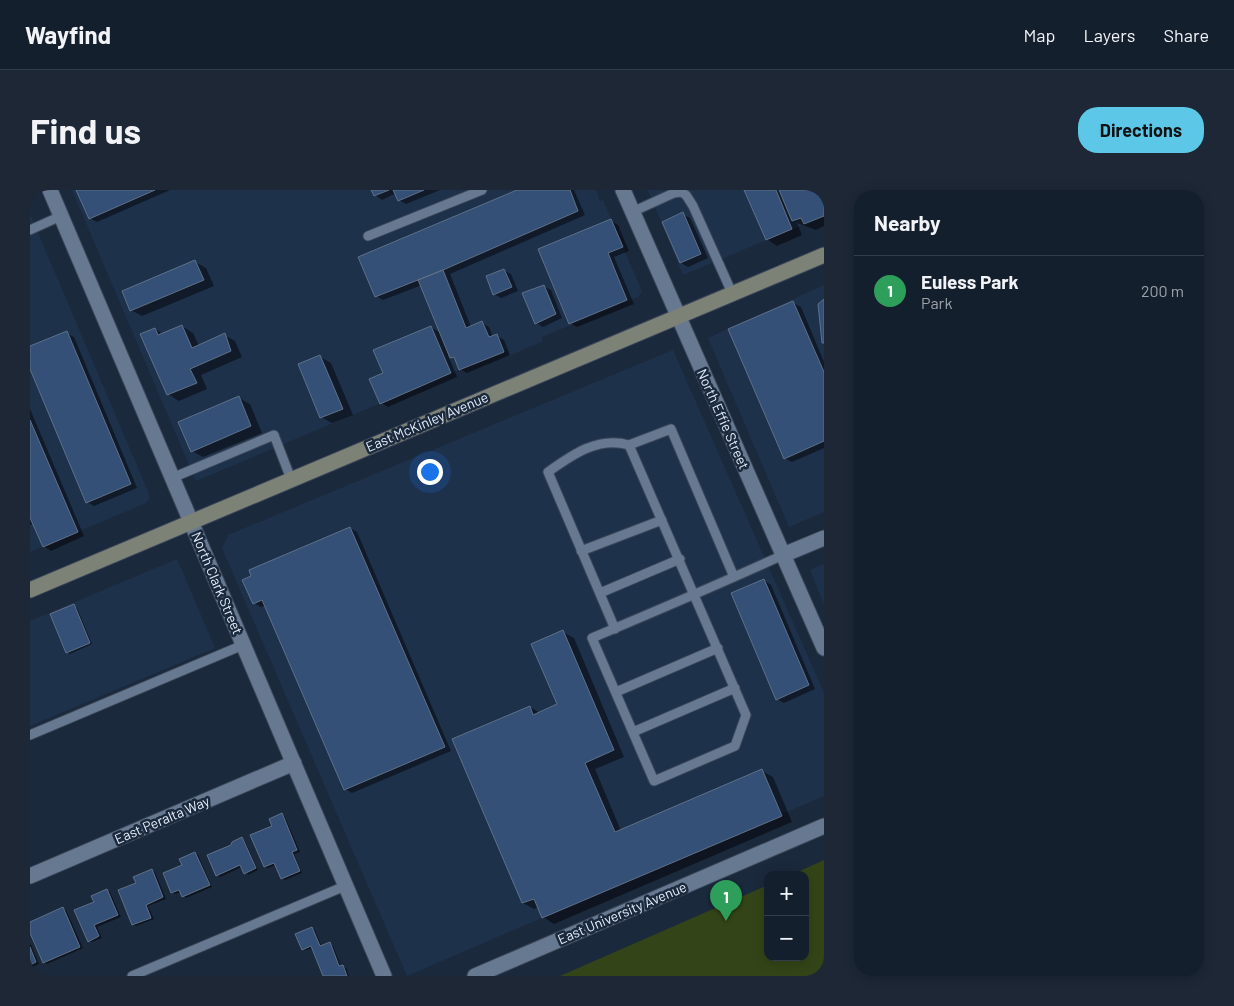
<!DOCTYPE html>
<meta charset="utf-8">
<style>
body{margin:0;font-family:Barlow,sans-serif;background:#1d2736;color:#f1f3f6}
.controls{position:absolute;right:15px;bottom:15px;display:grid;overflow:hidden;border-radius:10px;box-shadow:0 2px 12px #0003}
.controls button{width:45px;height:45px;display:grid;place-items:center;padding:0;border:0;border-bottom:1px solid #333d4a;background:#141f2e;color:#f1f3f6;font:25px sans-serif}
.you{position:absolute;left:399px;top:281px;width:18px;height:18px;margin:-12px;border:4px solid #fff;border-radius:50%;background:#1a73e8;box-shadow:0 0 0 8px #1a73e833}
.badge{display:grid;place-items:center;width:32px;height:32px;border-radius:50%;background:#5dc7e8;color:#fff;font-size:16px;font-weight:700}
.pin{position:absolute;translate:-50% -41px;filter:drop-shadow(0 1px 2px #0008)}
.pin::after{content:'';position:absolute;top:26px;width:18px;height:15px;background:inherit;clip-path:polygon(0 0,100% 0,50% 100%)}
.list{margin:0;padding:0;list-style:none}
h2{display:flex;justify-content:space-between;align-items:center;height:65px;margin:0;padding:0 20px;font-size:21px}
h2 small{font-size:16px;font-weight:400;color:#9da2aa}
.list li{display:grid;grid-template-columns:32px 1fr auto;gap:15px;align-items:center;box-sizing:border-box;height:70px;padding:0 20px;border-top:1px solid #333d4a}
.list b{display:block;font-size:19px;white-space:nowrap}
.list p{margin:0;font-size:16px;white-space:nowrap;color:#9da2aa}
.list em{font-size:16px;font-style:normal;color:#9da2aa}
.map{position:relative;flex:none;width:794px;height:786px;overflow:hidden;border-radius:20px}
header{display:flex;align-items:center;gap:30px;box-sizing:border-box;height:70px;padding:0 25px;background:#141f2e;border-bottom:1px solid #333d4a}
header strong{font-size:24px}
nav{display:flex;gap:28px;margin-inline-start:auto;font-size:18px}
.intro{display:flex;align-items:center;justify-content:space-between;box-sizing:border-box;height:120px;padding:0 30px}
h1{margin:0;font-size:35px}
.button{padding:12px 22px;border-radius:20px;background:#5dc7e8;color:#111;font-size:18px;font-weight:700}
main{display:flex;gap:30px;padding:0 30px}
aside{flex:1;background:#141f2e;border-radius:20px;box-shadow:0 2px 12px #0003}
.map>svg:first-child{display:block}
.built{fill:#1e314b}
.green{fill:#334518}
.shadow{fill:#0007}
.building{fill:#345076;stroke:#5f7188}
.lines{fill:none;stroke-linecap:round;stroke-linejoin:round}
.service-casing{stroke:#3b4658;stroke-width:11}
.minor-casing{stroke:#3b4658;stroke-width:17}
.secondary-casing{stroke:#3b4658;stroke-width:17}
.service{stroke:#677990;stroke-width:9}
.minor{stroke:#677990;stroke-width:15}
.secondary{stroke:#7d8277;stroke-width:15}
.labels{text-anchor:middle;stroke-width:5;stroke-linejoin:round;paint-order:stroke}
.street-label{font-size:14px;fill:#e4eefc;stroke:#1b293d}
</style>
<header>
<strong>Wayfind</strong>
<nav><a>Map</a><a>Layers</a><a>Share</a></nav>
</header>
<div class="intro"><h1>Find us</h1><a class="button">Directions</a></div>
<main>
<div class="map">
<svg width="794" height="786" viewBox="0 0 794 786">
<rect width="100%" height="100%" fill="#1b293d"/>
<path class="built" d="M42 0H566L570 11 573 10 612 102 609 104 610 106 512 147 513 151 479 166 476 160 166 291Z
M618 0H794V26L653 85Z
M0 24 119 304V309L116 313 0 362Z
M794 95V322L759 337 678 148Z
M643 160 794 503V606L377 786 192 358 198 345Z
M147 369 185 458 0 536V431Z
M794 374V414L780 380Z"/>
<path class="green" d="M794 670V786H530L738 695V767H775V685H761Z"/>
<path class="shadow" d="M48 0H140L67 32 60 28Z
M342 0H410L376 14 369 10 366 3 352 10 345 5Z
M490 0H544L555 25 420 84 441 137 452 133 459 137 463 147 467 146 474 150 480 165 437 183 430 179 427 170 418 165 427 187 358 217 351 213 354 184 401 137 411 143 392 95 353 110 346 106Z
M715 0H794V36L786 40 767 33 772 45 747 56 737 49Z
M652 24 660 28 678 68 658 77 651 73 634 32Z
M581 31 588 35 599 61 584 67 604 114 547 137 540 133Z
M165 72 176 78 184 96 112 126 101 120Z
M473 80 481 84 488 101 471 108 464 104Z
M513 96 521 100 532 128 513 137 506 133Z
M763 113 771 117 794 172V258L762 272 754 268Z
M152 136 163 143 169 156 194 145 205 151 212 167 171 185 177 199 149 211 138 204 125 139 133 144Z
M36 143 44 147 107 298 64 316 57 312 0 176V158Z
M290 167 301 173 323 225 302 233 291 227Z
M209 208 220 214 232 243 173 267 162 261Z
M0 219 54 346 21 361 14 356 3 333 0 335Z
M320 338 327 342 421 561 322 603 315 599 236 415 231 417 224 413Z
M734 390 741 395 785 499 754 513 747 509Z
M43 416 47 418 62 454 40 464 37 462Z
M533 442 544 448 594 567 565 579 591 641 732 581 743 587 762 632 524 734 513 727 509 717 504 719 493 713 424 549 500 517 510 523 529 515Z
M252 625 255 627 270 662 264 664 272 683 255 690 252 688 246 675 238 678 235 677 244 637Z
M212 649 215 651 228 680 218 685 212 677 190 687 187 685 202 656Z
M165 663 168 665 182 697 156 708 151 702 145 704 142 702 153 676Z
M122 680 125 682 136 709 118 716 124 729 106 736 103 735 89 701 107 693Z
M77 700 80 702 91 727 67 737 72 748 62 752 59 751 65 712Z
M33 719 36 720 53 758 17 774 14 772 0 740V733Z
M282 739 285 740 292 757 300 754 303 756 311 776 316 778 319 786H295L283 758 276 760 273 759Z
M0 753 9 774 0 778Z"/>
<path class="building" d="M46 0H125L59 29Z
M341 0H359L344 6Z
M363 0H394L368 11Z
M487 0H540L548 21 413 80 345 107 328 67Z
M714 0H746L762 39 736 50Z
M749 0H794V26L774 34 771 28 762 31Z
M653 22 671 64 650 73 632 32Z
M581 29 593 57 578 63 597 110 539 134 508 59Z
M165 70 174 90 100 121 92 101Z
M474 79 482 97 463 105 456 86Z
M413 80 436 138 452 131 459 147 467 144 474 162 429 180 424 167 420 168 388 90Z
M514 95 526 124 505 134 492 103Z
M794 109V153H792L788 114Z
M763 111 794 182V251L754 269 698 139Z
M152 135 162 158 195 143 201 161 160 179 167 193 137 205 110 144 125 138 128 145Z
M401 136 421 183 350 214 339 189 353 183 343 160Z
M37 141 101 294 56 313 0 179V156Z
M290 165 313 219 290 228 268 174Z
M209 206 221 236 161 262 148 232Z
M0 230 48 342 13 357 0 328Z
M320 337 415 557 314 600 232 410 223 414 212 390 221 386 219 380Z
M734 389 779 495 746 510 701 403Z
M44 414 60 453 36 463 20 424Z
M533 440 584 560 555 573 585 642 732 579 752 626 512 728 504 709 492 713 422 549 500 516 503 525 527 514 501 454Z
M252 623 267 660 262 662 270 681 251 689 244 673 234 677 220 645 242 636 239 629Z
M212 647 226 678 214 684 210 675 186 686 177 665 201 655 202 652Z
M165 662 180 695 152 707 149 700 141 703 133 683 152 675 149 669Z
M122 679 133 707 116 715 121 728 102 735 88 700 106 693 103 687Z
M77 699 88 725 64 735 69 746 58 752 44 720 64 712 61 706Z
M33 717 50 757 13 773 0 743V732Z
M282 737 290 756 300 752 309 776 313 775 317 786H293L281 756 272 760 265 744Z
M0 757 6 772 0 775Z"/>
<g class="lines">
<defs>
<path id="service" d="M602 22 644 3 651 2 656 5 663 16 702 103
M0 40 31 26
M338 46 452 0
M599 255 641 239 704 387
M142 288 244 245 261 289
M551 361 632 330
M570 403 650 369
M585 439 518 282C542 265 568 246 599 255L716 525 705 556 624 591 562 448C626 421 690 394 753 365
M586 502 688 458
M603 542 705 498
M0 545 213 455
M102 786 315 696"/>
<path id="minor" d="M20 0 354 786
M593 0 794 458
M753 365 794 348
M0 686 264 573
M445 786 794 636"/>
<path id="secondary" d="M0 400 794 65"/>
</defs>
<use href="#service" class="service-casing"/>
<use href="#minor" class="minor-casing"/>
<use href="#secondary" class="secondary-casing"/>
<use href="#service" class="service"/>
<use href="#minor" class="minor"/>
<use href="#secondary" class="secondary"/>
</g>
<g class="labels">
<g class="street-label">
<text transform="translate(693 229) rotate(66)" y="5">North Effie Street</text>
<text transform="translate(397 232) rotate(-23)" y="5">East McKinley Avenue</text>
<text transform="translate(187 393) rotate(67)" y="5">North Clark Street</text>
<text transform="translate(132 630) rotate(-23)" y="5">East Peralta Way</text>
<text transform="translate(592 723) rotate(-23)" y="5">East University Avenue</text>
</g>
</g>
</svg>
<div class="controls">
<button>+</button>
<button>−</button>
</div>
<div class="you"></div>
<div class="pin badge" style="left:696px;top:731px;background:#2e9e5b">1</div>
</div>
<aside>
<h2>Nearby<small></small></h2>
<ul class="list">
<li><span class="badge" style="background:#2e9e5b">1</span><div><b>Euless Park</b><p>Park</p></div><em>200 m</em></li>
</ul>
</aside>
</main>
